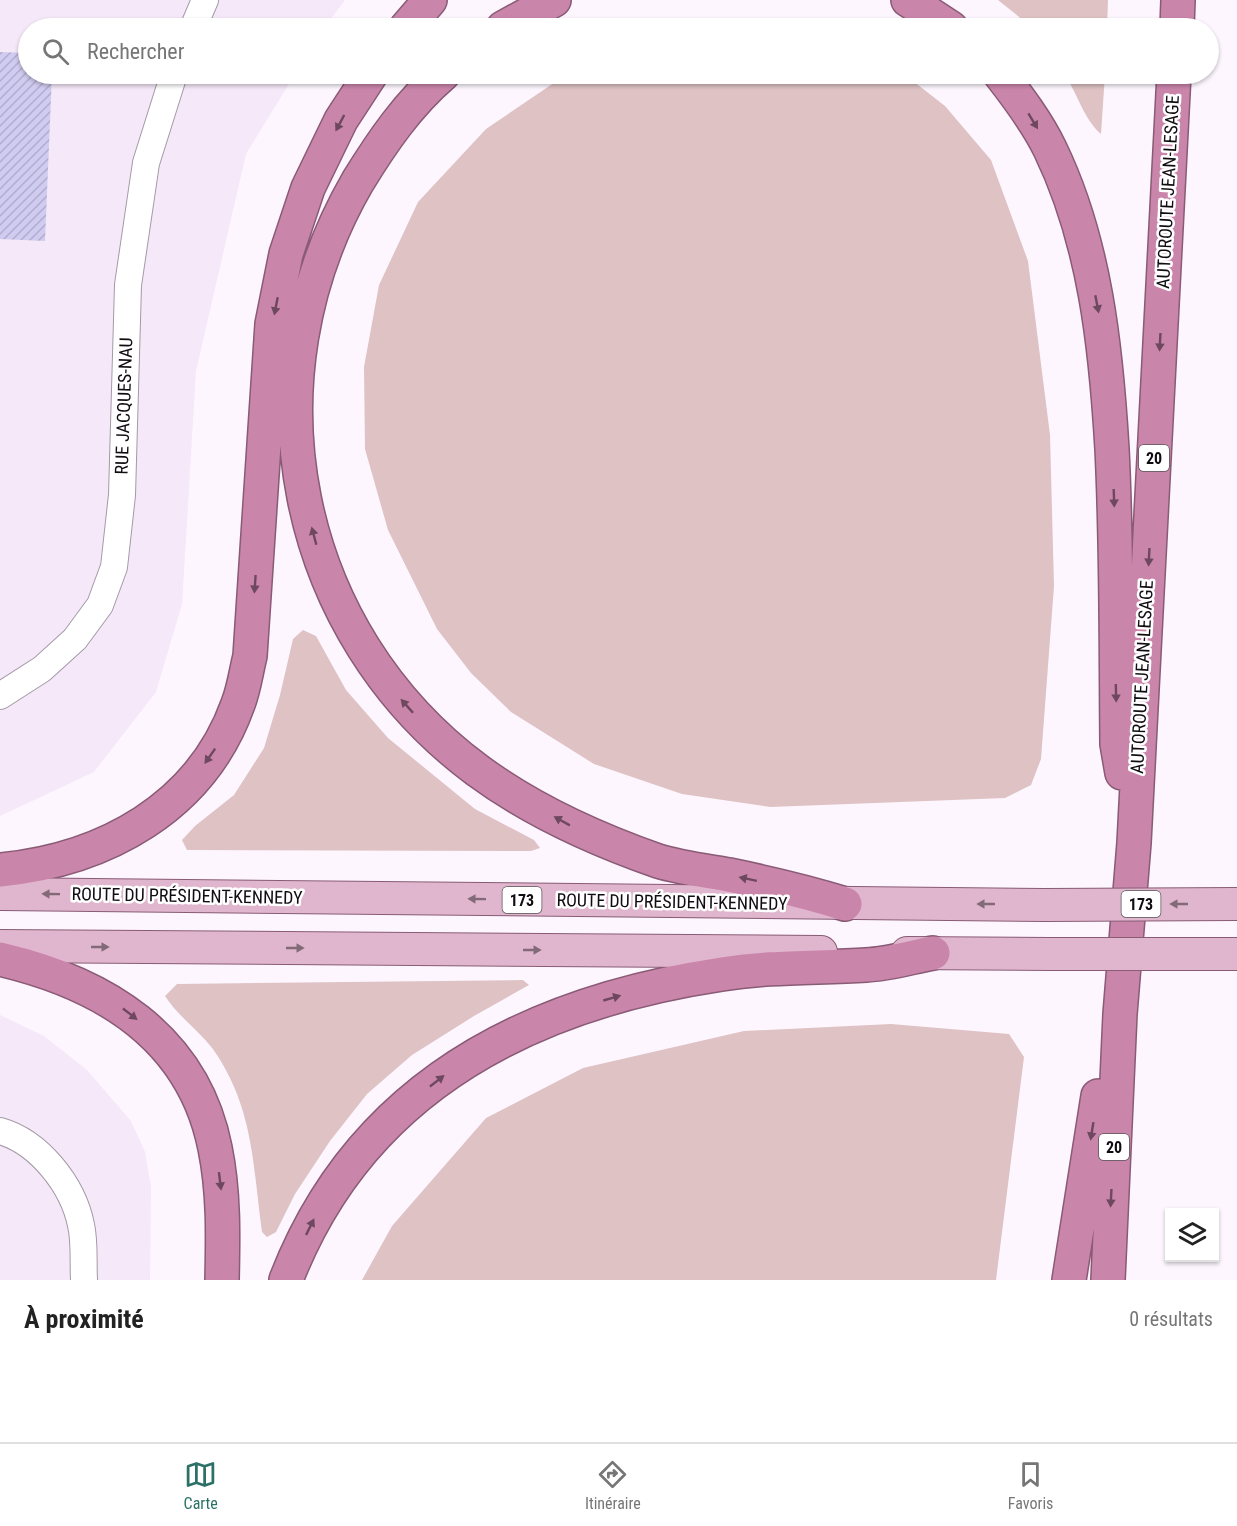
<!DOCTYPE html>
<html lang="fr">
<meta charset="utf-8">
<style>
body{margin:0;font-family:"Roboto Condensed",sans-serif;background:#f2f2f2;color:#222}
.controls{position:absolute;right:18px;bottom:18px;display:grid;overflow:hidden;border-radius:0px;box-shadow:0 2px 4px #0004}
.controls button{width:54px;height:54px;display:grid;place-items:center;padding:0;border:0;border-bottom:2px solid #e0e0e0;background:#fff;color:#222;font:30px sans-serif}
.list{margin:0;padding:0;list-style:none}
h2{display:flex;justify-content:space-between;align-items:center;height:78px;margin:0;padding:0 24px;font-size:26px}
h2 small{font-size:20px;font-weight:400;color:#767676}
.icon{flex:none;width:33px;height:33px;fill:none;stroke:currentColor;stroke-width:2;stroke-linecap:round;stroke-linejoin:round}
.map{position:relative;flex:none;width:1237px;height:1280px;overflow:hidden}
.search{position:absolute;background:#fff;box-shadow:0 2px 4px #0004;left:18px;right:18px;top:18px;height:66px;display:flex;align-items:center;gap:15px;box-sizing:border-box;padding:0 21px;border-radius:33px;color:#767676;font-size:22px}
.sheet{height:162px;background:#fff}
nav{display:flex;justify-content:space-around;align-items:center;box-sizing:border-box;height:84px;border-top:2px solid #e0e0e0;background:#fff;font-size:16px;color:#767676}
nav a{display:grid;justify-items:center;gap:3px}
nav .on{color:#2b7166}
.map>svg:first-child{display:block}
.built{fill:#f5e8f8}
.green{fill:#dec2c4}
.building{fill:url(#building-hatch)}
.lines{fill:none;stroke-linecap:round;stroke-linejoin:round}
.minor-casing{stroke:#a49aa7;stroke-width:28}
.major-casing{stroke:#895b75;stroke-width:34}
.highway-casing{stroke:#895b75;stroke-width:36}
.minor{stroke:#fff;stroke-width:26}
.major{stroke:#dfb6cd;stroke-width:32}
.highway{stroke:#ca85ab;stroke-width:33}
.major-bridge-casing{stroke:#895b75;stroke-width:34;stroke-linecap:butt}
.major-bridge{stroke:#dfb6cd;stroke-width:32}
.oneway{fill:#6d485e}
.oneway2{fill:#826a78}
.labels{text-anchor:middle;stroke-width:5;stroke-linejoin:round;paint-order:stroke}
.shield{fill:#fff;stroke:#585558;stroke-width:1.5}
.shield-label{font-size:16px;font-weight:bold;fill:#100c11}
.street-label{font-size:18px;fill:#100c11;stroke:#fff}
</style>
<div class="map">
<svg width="1237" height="1280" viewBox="0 0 1237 1280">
<defs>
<pattern id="building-hatch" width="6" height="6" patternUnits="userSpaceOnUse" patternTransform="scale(1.5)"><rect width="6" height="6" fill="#d0cbf0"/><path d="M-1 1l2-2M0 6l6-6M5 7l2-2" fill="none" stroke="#b2adcd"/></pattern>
</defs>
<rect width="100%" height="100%" fill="#fdf6ff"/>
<path class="built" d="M0 0H345L324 28H28V74H295L246 154 196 371 182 604 156 692 94 772 0 816Z
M0 1015 44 1036 87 1070 131 1121 145 1152 151 1187 150 1280H0Z"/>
<path class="green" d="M998 0H1108L1107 28H1033Z
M567 74H904L945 106 991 160 1028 261 1050 435 1054 586 1041 759 1031 785 1005 798 770 807 682 794 594 764 511 712 471 673 437 629 388 530 365 449 364 367 379 285 418 202 486 129Z
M1064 74H1105L1101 134C1083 118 1078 94 1064 74Z
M303 630 316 636 346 690 388 738 475 809 534 840 540 848 531 851 187 850 182 840 195 826 234 795 264 748 280 695 293 639Z
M523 980 529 985 474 1016 412 1055 367 1094 330 1141 295 1194 276 1232 267 1237 262 1232C253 1168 254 1112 217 1055 203 1033 179 1018 165 996L177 984Z
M891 1024 1009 1034 1024 1057 996 1280H362L392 1226 486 1118 583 1068 744 1031Z"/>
<path class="building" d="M0 52 28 53V74H52L45 241 0 239Z"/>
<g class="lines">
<defs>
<path id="minor" d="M193 28 205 0
M0 696 42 669 75 639 100 605 114 567 122 495 128 285 146 163 174 74
M0 1131C39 1142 73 1185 81 1225 85 1242 83 1262 84 1280"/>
<path id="major" d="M0 894 1045 905
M0 946 821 952
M907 953 1050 954"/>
<path id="highway" d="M908 0 951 28
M406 28 430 0
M503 28 554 0
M1177 28 1178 0
M443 74C408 104 382 142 358 181 242 380 291 632 477 770 531 810 595 839 658 861 681 868 706 871 729 875 768 883 807 892 845 904
M1000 74C1018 97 1037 122 1050 149 1095 242 1106 347 1112 449 1117 548 1116 646 1117 744L1122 773
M0 870C104 860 201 808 238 704 244 689 246 672 250 656L272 324 286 254 308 188 341 120 371 74
M0 959C103 983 193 1037 215 1148 224 1192 223 1236 222 1280
M286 1280C360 1088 528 1003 722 974 770 966 818 968 866 965 889 964 911 957 933 953
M1069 1280 1098 1096
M1108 1280 1120 1014 1134 843 1174 74"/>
</defs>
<use href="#minor" class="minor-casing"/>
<use href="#major" class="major-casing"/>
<use href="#highway" class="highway-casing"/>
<use href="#minor" class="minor"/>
<use href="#major" class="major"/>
<use href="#highway" class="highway"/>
<defs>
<path id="major-bridge" d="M1045 905 1237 904
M1050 954H1237"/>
</defs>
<use href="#major-bridge" class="major-bridge-casing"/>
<use href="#major-bridge" class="major-bridge"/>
</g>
<defs><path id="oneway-solid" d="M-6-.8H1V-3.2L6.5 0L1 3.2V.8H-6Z" transform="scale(1.5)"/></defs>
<g class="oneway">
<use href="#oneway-solid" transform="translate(1033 121) rotate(59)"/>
<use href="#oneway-solid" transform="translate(340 123) rotate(118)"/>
<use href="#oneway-solid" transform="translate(1097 304) rotate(79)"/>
<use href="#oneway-solid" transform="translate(276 306) rotate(101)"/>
<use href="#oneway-solid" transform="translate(1160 342) rotate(93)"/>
<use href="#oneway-solid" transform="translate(1114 498) rotate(88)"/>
<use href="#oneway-solid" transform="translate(314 536) rotate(-105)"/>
<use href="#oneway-solid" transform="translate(1149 557) rotate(93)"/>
<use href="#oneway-solid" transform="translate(255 584) rotate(94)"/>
<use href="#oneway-solid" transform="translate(1116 693) rotate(89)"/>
<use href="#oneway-solid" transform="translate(407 706) rotate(-132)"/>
<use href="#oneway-solid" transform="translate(210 756) rotate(125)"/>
<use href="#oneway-solid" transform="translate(562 821) rotate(-151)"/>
<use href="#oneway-solid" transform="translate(748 879) rotate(-168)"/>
<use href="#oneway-solid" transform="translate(612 998) rotate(-16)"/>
<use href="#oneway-solid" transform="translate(130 1014) rotate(38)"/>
<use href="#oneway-solid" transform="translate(437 1081) rotate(-38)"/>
<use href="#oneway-solid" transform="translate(1092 1131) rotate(99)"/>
<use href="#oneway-solid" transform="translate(220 1181) rotate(83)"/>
<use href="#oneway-solid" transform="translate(1111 1198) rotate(93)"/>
<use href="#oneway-solid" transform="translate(310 1227) rotate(-64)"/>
</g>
<g class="oneway2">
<use href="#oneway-solid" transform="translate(51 894) rotate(-179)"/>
<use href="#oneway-solid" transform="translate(477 899) rotate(-179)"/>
<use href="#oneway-solid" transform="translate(986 904) rotate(-180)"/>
<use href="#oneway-solid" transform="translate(1179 904) rotate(180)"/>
<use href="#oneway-solid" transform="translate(100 947)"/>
<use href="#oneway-solid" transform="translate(295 948)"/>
<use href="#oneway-solid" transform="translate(532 950)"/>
</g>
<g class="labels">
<g class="shield">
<rect x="1139" y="445" width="30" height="26" rx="4.5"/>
<rect x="502.5" y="887" width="39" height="26" rx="4.5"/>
<rect x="1121.5" y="891" width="39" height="26" rx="4.5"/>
<rect x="1099" y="1134" width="30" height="26" rx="4.5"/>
</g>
<g class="shield-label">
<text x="1154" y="464">20</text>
<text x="522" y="906">173</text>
<text x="1141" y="910">173</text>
<text x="1114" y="1153">20</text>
</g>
<g class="street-label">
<text transform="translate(1168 192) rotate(-87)" y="6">AUTOROUTE JEAN-LESAGE</text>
<text transform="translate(124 406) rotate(-88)" y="6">RUE JACQUES-NAU</text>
<text transform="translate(1142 677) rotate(-87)" y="6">AUTOROUTE JEAN-LESAGE</text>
<text transform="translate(187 896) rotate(1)" y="6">ROUTE DU PRÉSIDENT-KENNEDY</text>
<text transform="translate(672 902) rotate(1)" y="6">ROUTE DU PRÉSIDENT-KENNEDY</text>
</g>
</g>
</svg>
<div class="controls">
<button><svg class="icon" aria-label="layers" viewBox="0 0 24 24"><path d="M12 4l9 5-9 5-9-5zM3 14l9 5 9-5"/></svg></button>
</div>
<div class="search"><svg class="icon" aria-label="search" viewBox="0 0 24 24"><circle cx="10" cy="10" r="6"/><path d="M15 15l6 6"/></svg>Rechercher</div>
</div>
<section class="sheet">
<h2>À proximité<small>0 résultats</small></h2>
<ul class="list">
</ul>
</section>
<nav>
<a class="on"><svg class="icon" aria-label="map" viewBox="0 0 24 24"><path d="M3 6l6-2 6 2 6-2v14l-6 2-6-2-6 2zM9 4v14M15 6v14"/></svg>Carte</a>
<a><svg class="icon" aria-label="directions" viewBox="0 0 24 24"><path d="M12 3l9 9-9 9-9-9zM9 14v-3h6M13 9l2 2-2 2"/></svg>Itinéraire</a>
<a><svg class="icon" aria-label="saved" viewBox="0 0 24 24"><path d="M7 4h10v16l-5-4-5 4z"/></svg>Favoris</a>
</nav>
